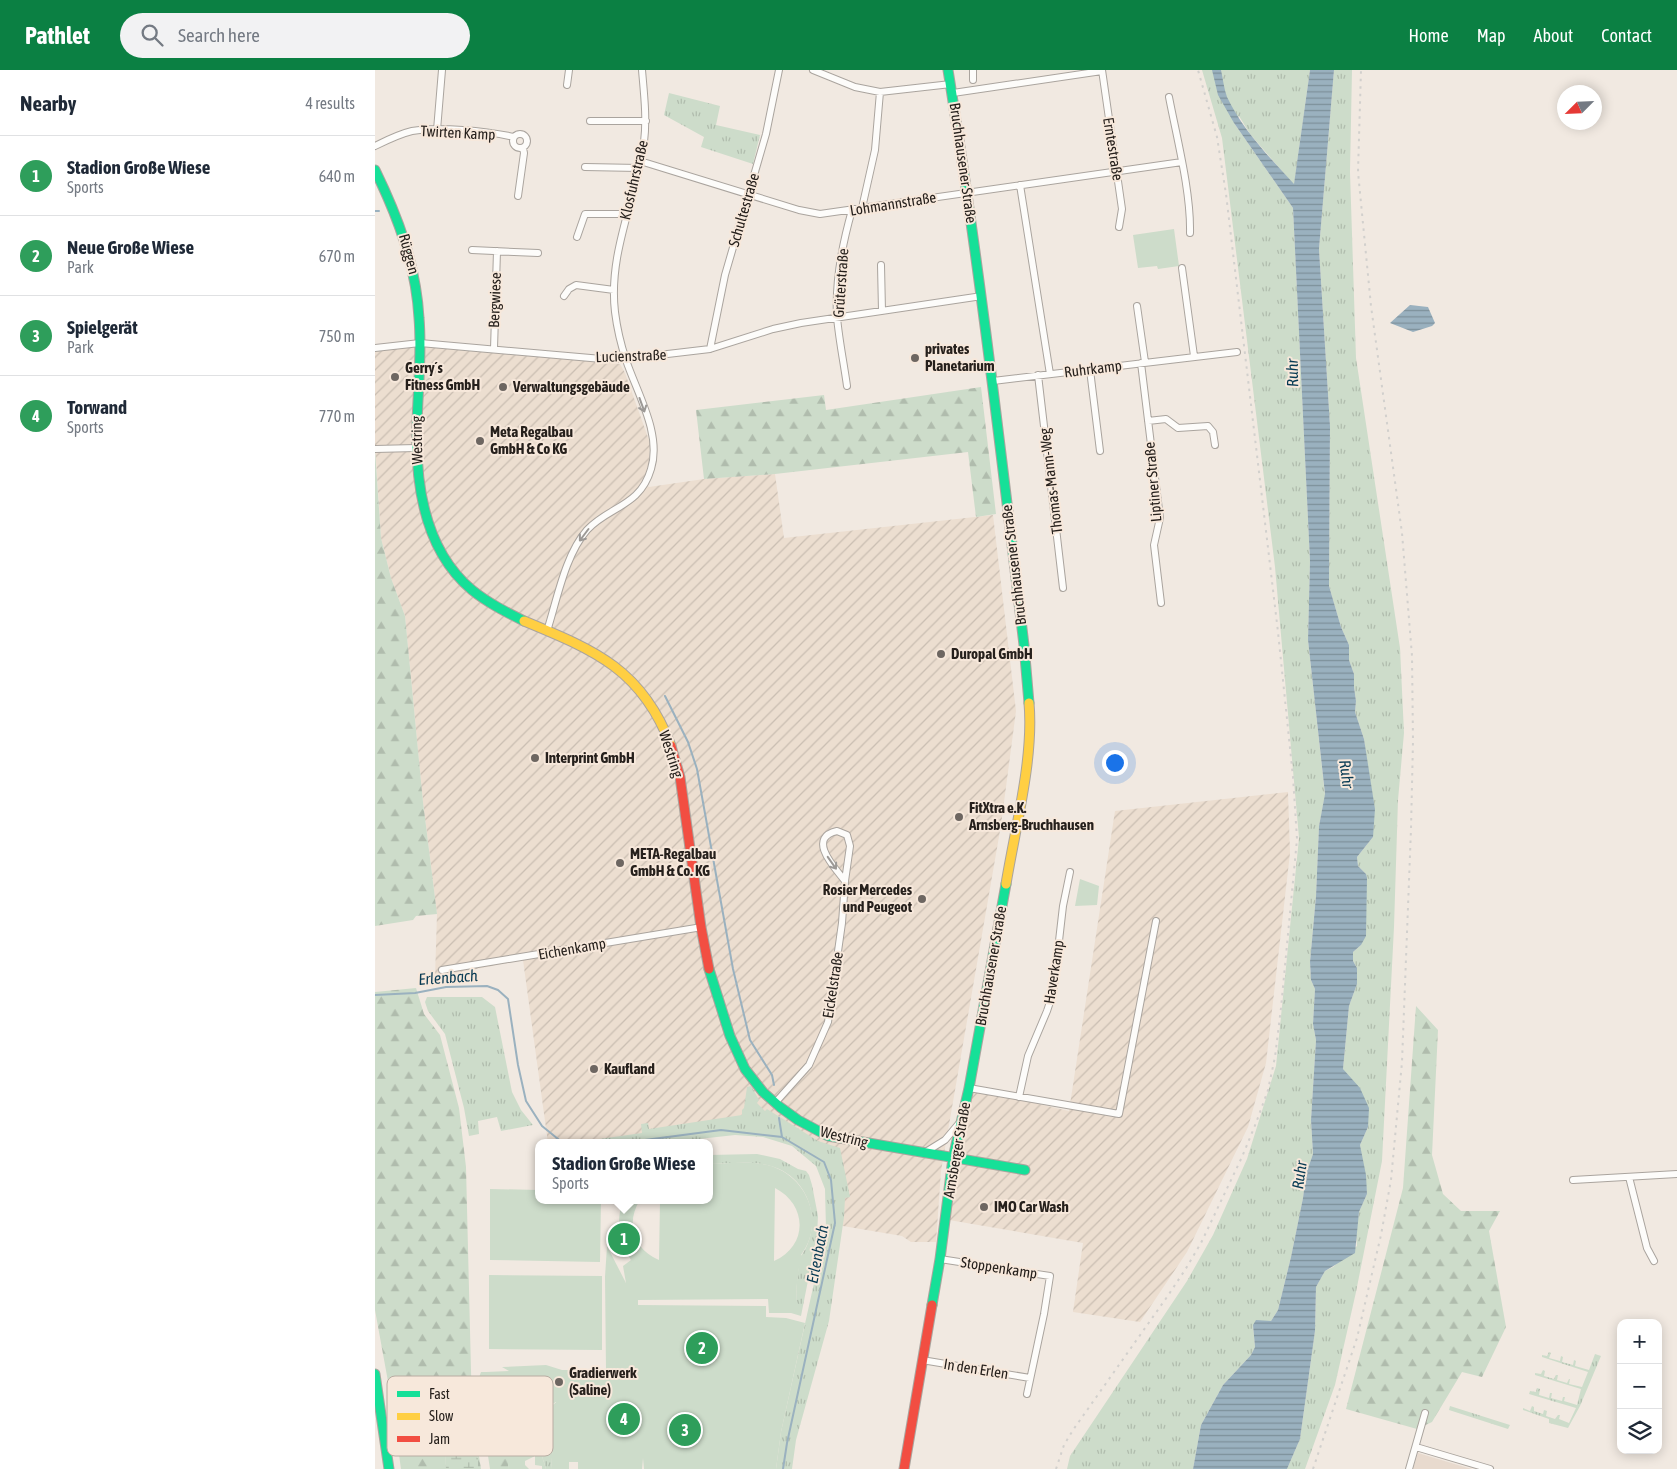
<!DOCTYPE html>
<meta charset="utf-8">
<style>
body{margin:0;font-family:"Asap Condensed",sans-serif;background:#f2f2f3;color:#1f2937}
.controls{position:absolute;right:15px;bottom:15px;display:grid;overflow:hidden;border-radius:10px;box-shadow:0 2px 12px #0003}
.controls button{width:45px;height:45px;display:grid;place-items:center;padding:0;border:0;border-bottom:1px solid #e0e1e3;background:#fff;color:#1f2937;font:25px sans-serif}
.compass{position:absolute;left:1182px;top:15px;width:45px;height:45px;border-radius:50%;background:#fff;box-shadow:0 2px 12px #0003;rotate:246deg}
.you{position:absolute;left:739px;top:692px;width:18px;height:18px;margin:-12px;border:4px solid #fff;border-radius:50%;background:#1a73e8;box-shadow:0 0 0 8px #1a73e833}
.badge{display:grid;place-items:center;width:32px;height:32px;border-radius:50%;background:#0b8043;color:#fff;font-size:16px;font-weight:700}
.pin{position:absolute;translate:-50% -50%;border:2px solid #fff;box-shadow:0 1px 5px #0006}
.popup{position:absolute;left:160px;top:1069px;width:178px;height:65px;box-sizing:border-box;display:grid;place-content:center;border-radius:10px;background:#fff;filter:drop-shadow(0 1px 4px #0005);font-size:16px;white-space:nowrap;color:#747a83}
.popup b{font-size:19px;color:#1f2937}
.popup::after{content:'';position:absolute;left:50%;top:100%;margin-left:-10px;border:10px solid transparent;border-top-color:#fff}
.list{margin:0;padding:0;list-style:none}
h2{display:flex;justify-content:space-between;align-items:center;height:65px;margin:0;padding:0 20px;font-size:21px}
h2 small{font-size:16px;font-weight:400;color:#747a83}
.list li{display:grid;grid-template-columns:32px 1fr auto;gap:15px;align-items:center;box-sizing:border-box;height:80px;padding:0 20px;border-top:1px solid #e0e1e3}
.list b{display:block;font-size:19px;white-space:nowrap}
.list p{margin:0;font-size:16px;white-space:nowrap;color:#747a83}
.list em{font-size:16px;font-style:normal;color:#747a83}
.icon{flex:none;width:28px;height:28px;fill:none;stroke:currentColor;stroke-width:2;stroke-linecap:round;stroke-linejoin:round}
.map{position:relative;flex:none;width:1302px;height:1399px;overflow:hidden}
header{display:flex;align-items:center;gap:30px;box-sizing:border-box;height:70px;padding:0 25px;background:#0b8043;color:#fff}
header strong{font-size:24px}
nav{display:flex;gap:28px;margin-inline-start:auto;font-size:18px}
.search{width:350px;height:45px;background:#f2f2f3;display:flex;align-items:center;gap:12px;box-sizing:border-box;padding:0 18px;border-radius:28px;color:#747a83;font-size:19px}
main{display:flex}
aside{flex:1;background:#fff}
.map>svg:first-child{display:block}
.industrial{fill:url(#industrial-furrows)}
.medical{fill:#e8dace}
.grass{fill:url(#grass-tufts)}
.forest{fill:url(#forest-firs)}
.wetland{fill:url(#wetland-marsh)}
.park{fill:#cddcca;fill-rule:evenodd}
.water{fill:url(#water-rules)}
.lines{fill:none;stroke-linecap:round;stroke-linejoin:round}
.stream{stroke:#9ab1bf;stroke-width:2}
.street-casing{stroke:#aaa49e;stroke-width:8}
.fast-casing{stroke:#aaa49e;stroke-width:11}
.slow-casing{stroke:#aaa49e;stroke-width:11}
.jam-casing{stroke:#aaa49e;stroke-width:11}
.street{stroke:#fdfcfa;stroke-width:6}
.fast{stroke:#16e098;stroke-width:9}
.slow{stroke:#ffcf43;stroke-width:9}
.jam{stroke:#f24e42;stroke-width:9}
.rail{stroke:#d2d0cd;stroke-width:2;stroke-dasharray:2.5 5;stroke-linecap:butt}
.oneway{stroke:#9c9996}
.poi-dot{fill:#6d6661;stroke:#f7e8db;stroke-width:2}
.labels{text-anchor:middle;stroke-width:4;stroke-linejoin:round;paint-order:stroke}
.street-label{font-size:15px;fill:#26201c;stroke:#f7e8db}
.poi-label{font-size:15px;font-weight:bold;fill:#26201c;stroke:#f7e8db;text-anchor:start}
.water-label{font-size:16px;font-style:italic;fill:#073a53;stroke:#f7e8db}
.key{fill:#f7e8db;stroke:#b8aca2;stroke-width:1}
.key-label{font-size:14px;fill:#26201c}
</style>
<header>
<strong>Pathlet</strong>
<div class="search"><svg class="icon" aria-label="search" viewBox="0 0 24 24"><circle cx="10" cy="10" r="6"/><path d="M15 15l6 6"/></svg>Search here</div>
<nav><a>Home</a><a>Map</a><a>About</a><a>Contact</a></nav>
</header>
<main>
<aside>
<h2>Nearby<small>4 results</small></h2>
<ul class="list">
<li><span class="badge" style="background:#2e9e5b">1</span><div><b>Stadion Große Wiese</b><p>Sports</p></div><em>640 m</em></li>
<li><span class="badge" style="background:#2e9e5b">2</span><div><b>Neue Große Wiese</b><p>Park</p></div><em>670 m</em></li>
<li><span class="badge" style="background:#2e9e5b">3</span><div><b>Spielgerät</b><p>Park</p></div><em>750 m</em></li>
<li><span class="badge" style="background:#2e9e5b">4</span><div><b>Torwand</b><p>Sports</p></div><em>770 m</em></li>
</ul>
</aside>
<div class="map">
<svg width="1302" height="1399" viewBox="0 0 1302 1399">
<defs>
<pattern id="industrial-furrows" width="10" height="10" patternUnits="userSpaceOnUse" patternTransform="scale(1.25)"><rect width="10" height="10" fill="#ecded0"/><path d="M-1 1l2-2M0 10L10 0M9 11l2-2" fill="none" stroke="#cabeb2"/></pattern>
<pattern id="grass-tufts" width="24" height="20" patternUnits="userSpaceOnUse" patternTransform="scale(1.25)"><rect width="24" height="20" fill="#cddcca"/><path d="M3 7l-1-3M5 7V3M7 7l1-3M15 17l-1-3M17 17v-4M19 17l1-3" fill="none" stroke="#b0bcad"/></pattern>
<pattern id="forest-firs" width="22" height="20" patternUnits="userSpaceOnUse" patternTransform="scale(1.25)"><rect width="22" height="20" fill="#cddcca"/><path d="M5 1l3.5 6h-7zM16 11l3.5 6h-7z" fill="#b0bcad"/></pattern>
<pattern id="wetland-marsh" width="20" height="14" patternUnits="userSpaceOnUse" patternTransform="scale(1.25)"><rect width="20" height="14" fill="#cddcca"/><path d="M1 5h8M5 5V1M11 12h8M15 12V8" fill="none" stroke="#b0bcad"/></pattern>
<pattern id="water-rules" width="6" height="5" patternUnits="userSpaceOnUse" patternTransform="scale(1.25)"><rect width="6" height="5" fill="#9ab1bf"/><path d="M0 2.5h6" fill="none" stroke="#7d909a"/></pattern>
</defs>
<rect width="100%" height="100%" fill="#f1e9e1"/>
<path class="industrial" d="M39 276 204 289 245 294 250 303 275 373 274 395 268 412 274 417 329 409 400 404 409 468 618 445 641 641 626 755 566 1101 561 1172H536L527 1166 462 1155 459 1108 423 1070 388 1058 242 1073H173L148 890 60 907 62 844 48 732 30 546 16 508 6 468 0 375V280Z
M913 722 915 783 891 993 873 1057 812 1182 765 1252 698 1242 708 1173 568 1149 594 1018 694 1041 740 741Z"/>
<path class="medical" d="M1043 1383 1083 1395 1097 1399H1038Z"/>
<path class="grass" d="M827 0H935L919 115 875 64 864 46 859 53 918 138 935 491 933 570 950 725 944 756 941 826 935 892 936 910 940 919 938 954 941 970 936 1050 938 1084 931 1104 928 1128 916 1187 903 1240 896 1251 878 1255 880 1277 876 1285 848 1315 826 1355 818 1399H692L695 1386 812 1211 838 1165 872 1089 901 996 924 768 900 497 847 68Z
M959 0H977L975 102 981 288 1025 578 1029 663 1023 730 1019 857 1007 1091 981 1222 960 1315 930 1399H912L925 1369 940 1261 941 1217 950 1201 958 1197 982 1176 981 1162 984 1142 992 1124 985 1075 993 1057 968 999 974 936 982 914V898L978 891V882L986 875 991 827V804L983 796 982 787 998 767 993 702 989 669 980 642 981 631 979 617V604L974 590V575L966 557 954 516 955 356 944 179Z
M294 23 345 36 341 55 385 65 378 94 326 77 329 67 289 45Z
M52 927H107L120 937 137 1022 146 1040 158 1055 126 1061 122 1047 103 1051 104 1064 94 1066 89 1038 70 964 53 941 50 932Z
M376 1016 384 1030 382 1033 390 1041 392 1039 443 1071 465 1078 475 1127 470 1128 469 1147 454 1251 421 1370 417 1399H401L406 1362 451 1159 450 1119 441 1096 417 1076 388 1067 360 1065 288 1073H196L267 1063 266 1054 273 1053 274 1059 367 1045V1040L369 1038 372 1017Z
M382 1084 405 1089 423 1099 431 1101 434 1105 437 1115 443 1146 442 1165 426 1246 416 1243V1233H421C422 1218 421 1201 427 1187L426 1186C448 1155 436 1110 399 1097 379 1090 354 1094 334 1094V1085Z
M1174 1282 1176 1283 1174 1288 1185 1291 1186 1286 1188 1287 1187 1292 1198 1295 1199 1290 1201 1291 1200 1296 1214 1300 1220 1284 1226 1286 1205 1336 1193 1358 1174 1353V1349L1148 1340V1338L1155 1341 1157 1336 1159 1337V1341L1168 1344 1169 1340 1172 1341 1171 1346 1180 1349 1183 1345H1185L1184 1349 1194 1353 1201 1338 1154 1324 1155 1321 1161 1322 1162 1318 1165 1319 1164 1325 1174 1328 1175 1323H1177L1176 1328 1187 1331 1188 1327H1190L1189 1331 1202 1335 1206 1319 1160 1305V1303L1166 1304 1168 1300 1170 1301 1169 1306 1179 1309 1181 1305H1183L1182 1310 1192 1313 1194 1309H1195L1194 1314 1207 1317 1213 1302 1167 1287V1285L1172 1286Z
M182 1332 176 1399H171L166 1383 174 1380C169 1373 167 1363 173 1355L166 1346C172 1341 175 1336 182 1332Z
M1075 1336 1135 1355 1133 1359 1074 1340Z"/>
<path class="forest" d="M606 317 621 444 601 447 593 382 400 404 329 409 321 340 449 325 451 340Z
M0 380 6 468 16 508 30 546 48 732 62 844 41 846 38 850 0 856Z
M41 918 49 944 65 965 84 1038 91 1097 97 1341 106 1399H103V1388L91 1369 87 1339 70 1371 71 1399H26L16 1328 0 1240V922Z
M1041 936 1063 960 1057 1085 1068 1124 1086 1141H1125L1114 1161 1131 1257 1107 1307 1087 1302 1057 1352 1042 1359 971 1339 1028 1118Z
M106 1302H111V1326L120 1325 122 1328 125 1348 124 1361 125 1375 134 1391 133 1399H115L102 1313Z"/>
<path class="wetland" d="M80 1335 87 1339 91 1369 103 1388V1399H71C70 1378 67 1352 80 1335Z"/>
<path class="park" d="M799 159 804 196 783 199 782 196 763 198 758 165Z
M705 809 724 816 722 835 700 836Z
M334 1094C353 1094 382 1090 399 1097 435 1111 449 1154 426 1185L428 1187C421 1201 422 1218 421 1233L416 1234V1243H394L393 1229 263 1230V1235L391 1236V1247L411 1248 430 1253 406 1362 401 1399H269L268 1388 267 1399H203V1392H194V1399H176L181 1332 176 1335 173 1343 166 1346 174 1353 169 1362 172 1369 171 1374H174L175 1380 166 1383 171 1399H167V1396L160 1395V1386L150 1391V1395L154 1399H133C134 1389 129 1385 126 1376 123 1365 126 1356 125 1348 124 1341 120 1335 122 1328L120 1325 111 1326V1302L134 1301 127 1297 171 1295 187 1300H231L230 1207 232 1176 251 1213 248 1196 256 1190C245 1174 240 1152 248 1130H265C250 1153 259 1180 284 1190L285 1130H334ZM400 1118C433 1135 433 1176 399 1191Z
M115 1119 164 1120V1130H226L225 1192 115 1190Z
M114 1205 227 1206V1280L114 1279Z"/>
<path class="water" d="M837 0H846C848 9 849 19 852 27 867 59 895 88 919 114L935 0H959L944 179 955 356 954 516 966 557 974 575V590L979 604V617L981 631 980 642 989 669 1000 739 998 767 982 787 983 796 991 804 992 808 991 866 986 875 978 882V891L982 898V914L974 936 968 999 985 1018 994 1038 993 1057 985 1075 991 1105 992 1124 984 1142 980 1183 950 1201 941 1217 940 1261 925 1369 912 1399H818L826 1355 848 1315 876 1285 880 1277 878 1255 881 1250 896 1251 903 1240 916 1187 928 1128 931 1104 938 1084 936 1050 941 970 938 954 940 919 936 910 935 892 941 826 944 756 950 724 933 570 935 491 918 138 859 53 843 25Z
M1035 235 1053 237 1060 253 1057 256 1038 262 1015 253Z"/>
<g class="lines">
<path class="stream" d="M0 141H4
M290 626 313 672 322 699 358 899 375 970 397 1005 399 1015
M0 925 40 923 71 917 112 916 123 920 133 929 143 995 151 1031 167 1056 188 1073
M404 1048 407 1067
M247 1073 346 1060 407 1067 449 1092 456 1110 460 1153 412 1373 408 1399"/>
<defs>
<path id="street" d="M438 0 480 17 505 22 576 14
M598 0V10
M727 0 747 139 744 157
M192 15 194 0
M578 23 727 1
M794 27C802 69 816 122 815 163
M215 51H271
M62 60 67 0
M138 71a7 7 0 1 1 14 0a7 7 0 1 1-14 0Z
M0 76C12 70 24 64 37 61 63 56 112 61 139 67
M265 91 424 140 445 144 807 92
M210 97 264 98
M645 115 675 304
M143 126 149 83 148 78
M487 138 500 80 505 22
M202 167 210 144H251
M97 180 163 183
M506 195 507 241
M807 198 819 286
M189 226 194 219 201 215 239 220
M762 236 770 292
M0 278 45 273 227 289H250L335 279 398 259 426 253 607 226
M119 279 122 181
M335 279 350 205 391 64 404 0
M766 293 785 448 779 475 786 533
M715 300 725 381
M663 305 688 518
M618 311 862 282
M472 316C469 294 464 270 462 247 460 211 467 175 477 140
M773 351 791 349 803 358 833 356 838 362 840 375
M0 379 41 378
M172 561C182 530 190 485 212 460 234 436 265 437 276 399 287 364 262 323 251 290 246 275 242 258 240 242 233 183 261 130 269 72 272 48 269 24 267 0
M67 900 327 857
M594 1018 744 1044 781 851
M644 1027 653 986 672 941 678 923 688 836 695 802
M400 1033 434 995 453 952 467 853 470 811 475 776 472 765 462 761C431 768 460 798 470 811
M549 1083 570 1070 586 1051
M1254 1107 1272 1178 1279 1191
M1198 1110 1302 1104
M565 1189 675 1206 669 1244 652 1324
M547 1290 655 1308
M1041 1377 1115 1399
M1034 1399 1050 1343"/>
<path id="fast" d="M573 0C604 191 626 383 649 575L654 633
M0 100C23 147 41 195 44 248 47 283 43 318 42 354 40 412 49 480 97 520 113 533 131 542 149 551
M334 899 355 966 370 999 388 1022 405 1037 423 1050 453 1066 650 1100
M557 1235 565 1189 578 1088 594 1018 631 814
M0 1304 14 1399"/>
<path id="slow" d="M149 551C219 580 267 599 296 676
M631 814C640 759 659 688 654 633"/>
<path id="jam" d="M296 676 305 707 326 857 334 899
M529 1399 557 1235"/>
</defs>
<use href="#street" class="street-casing"/>
<use href="#fast" class="fast-casing"/>
<use href="#slow" class="slow-casing"/>
<use href="#jam" class="jam-casing"/>
<use href="#street" class="street"/>
<use href="#fast" class="fast"/>
<use href="#slow" class="slow"/>
<use href="#jam" class="jam"/>
<path class="rail" d="M681 1399 689 1375 698 1360 792 1227 810 1200 826 1173 867 1087 881 1053 893 1020 900 987 906 938 922 769 918 707 903 562 851 124 842 67 823 0
M938 1399 982 1268 1006 1165 1016 1110 1027 992 1036 759 1038 671 1037 586 1027 463 996 236 983 102 986 0"/>
</g>
<defs><path id="oneway-shaft" d="M-6 0H5M1.5-3L5.5 0L1.5 3" fill="none" stroke-width="1.6" stroke-linecap="round" stroke-linejoin="round" transform="scale(1.25)"/></defs>
<g class="oneway">
<use href="#oneway-shaft" transform="translate(267 335) rotate(70)"/>
<use href="#oneway-shaft" transform="translate(209 465) rotate(127)"/>
<use href="#oneway-shaft" transform="translate(457 793) rotate(55)"/>
</g>
<g class="poi-dot">
<circle cx="540" cy="288" r="5"/>
<circle cx="20" cy="307" r="5"/>
<circle cx="128" cy="317" r="5"/>
<circle cx="105" cy="371" r="5"/>
<circle cx="566" cy="584" r="5"/>
<circle cx="160" cy="688" r="5"/>
<circle cx="584" cy="747" r="5"/>
<circle cx="245" cy="793" r="5"/>
<circle cx="547" cy="829" r="5"/>
<circle cx="219" cy="999" r="5"/>
<circle cx="609" cy="1137" r="5"/>
<circle cx="184" cy="1312" r="5"/>
</g>
<g class="labels">
<g class="street-label">
<text transform="translate(83 63) rotate(3)" y="5">Twirten Kamp</text>
<text transform="translate(738 79) rotate(81)" y="5">Erntestraße</text>
<text transform="translate(588 93) rotate(82)" y="5">Bruchhausener Straße</text>
<text transform="translate(259 110) rotate(-77)" y="5">Klosfuhrstraße</text>
<text transform="translate(518 134) rotate(-9)" y="5">Lohmannstraße</text>
<text transform="translate(369 140) rotate(-74)" y="5">Schultestraße</text>
<text transform="translate(34 184) rotate(75)" y="5">Rüggen</text>
<text transform="translate(466 213) rotate(-86)" y="5">Grüterstraße</text>
<text transform="translate(120 230) rotate(-88)" y="5">Bergwiese</text>
<text transform="translate(256 286) rotate(-2)" y="5">Lucienstraße</text>
<text transform="translate(718 299) rotate(-7)" y="5">Ruhrkamp</text>
<text transform="translate(42 370) rotate(-91)" y="5">Westring</text>
<text transform="translate(676 411) rotate(-97)" y="5">Thomas-Mann-Weg</text>
<text transform="translate(778 412) rotate(-95)" y="5">Liptiner Straße</text>
<text transform="translate(639 495) rotate(-97)" y="5">Bruchhausener Straße</text>
<text transform="translate(296 684) rotate(72)" y="5">Westring</text>
<text transform="translate(197 879) rotate(-10)" y="5">Eichenkamp</text>
<text transform="translate(616 896) rotate(-80)" y="5">Bruchhausener Straße</text>
<text transform="translate(679 902) rotate(-81)" y="5">Haverkamp</text>
<text transform="translate(458 915) rotate(-81)" y="5">Eickelstraße</text>
<text transform="translate(469 1067) rotate(14)" y="5">Westring</text>
<text transform="translate(582 1080) rotate(-80)" y="5">Arnsberger Straße</text>
<text transform="translate(624 1198) rotate(9)" y="5">Stoppenkamp</text>
<text transform="translate(601 1299) rotate(9)" y="5">In den Erlen</text>
</g>
<g class="poi-label">
<text x="550" y="284">privates<tspan x="550" dy="17">Planetarium</tspan></text>
<text x="30" y="303">Gerry´s<tspan x="30" dy="17">Fitness GmbH</tspan></text>
<text x="138" y="322">Verwaltungsgebäude</text>
<text x="115" y="367">Meta Regalbau<tspan x="115" dy="17">GmbH &amp; Co KG</tspan></text>
<text x="576" y="589">Duropal GmbH</text>
<text x="170" y="693">Interprint GmbH</text>
<text x="594" y="743">FitXtra e.K.<tspan x="594" dy="17">Arnsberg-Bruchhausen</tspan></text>
<text x="255" y="789">META-Regalbau<tspan x="255" dy="17">GmbH &amp; Co. KG</tspan></text>
<text x="537" y="825" text-anchor="end">Rosier Mercedes<tspan x="537" dy="17">und Peugeot</tspan></text>
<text x="229" y="1004">Kaufland</text>
<text x="619" y="1142">IMO Car Wash</text>
<text x="194" y="1308">Gradierwerk<tspan x="194" dy="17">(Saline)</tspan></text>
</g>
<g class="water-label">
<text transform="translate(917 303) rotate(-91)" y="6">Ruhr</text>
<text transform="translate(972 704) rotate(82)" y="6">Ruhr</text>
<text transform="translate(73 907) rotate(-4)" y="6">Erlenbach</text>
<text transform="translate(924 1105) rotate(-82)" y="6">Ruhr</text>
<text transform="translate(442 1184) rotate(-79)" y="6">Erlenbach</text>
</g>
</g>
<rect x="12" y="1306" width="166" height="80" rx="8" class="key"/>
<rect x="22" y="1321" width="23" height="6" fill="#16e098"/>
<rect x="22" y="1343" width="23" height="7" fill="#ffcf43"/>
<rect x="22" y="1366" width="23" height="6" fill="#f24e42"/>
<g class="key-label">
<text x="54" y="1329">Fast</text>
<text x="54" y="1351">Slow</text>
<text x="54" y="1374">Jam</text>
</g>
</svg>
<div class="controls">
<button>+</button>
<button>−</button>
<button><svg class="icon" aria-label="layers" viewBox="0 0 24 24"><path d="M12 4l9 5-9 5-9-5zM3 14l9 5 9-5"/></svg></button>
</div>
<svg class="compass" viewBox="-18 -18 36 36"><path d="M0-13l5 13h-10z" fill="#e53935"/><path d="M0 13l5-13h-10z" fill="#747a83"/></svg>
<div class="you"></div>
<div class="pin badge" style="left:249px;top:1169px;background:#2e9e5b">1</div>
<div class="popup"><b>Stadion Große Wiese</b>Sports</div>
<div class="pin badge" style="left:327px;top:1278px;background:#2e9e5b">2</div>
<div class="pin badge" style="left:310px;top:1360px;background:#2e9e5b">3</div>
<div class="pin badge" style="left:249px;top:1349px;background:#2e9e5b">4</div>
</div>
</main>
